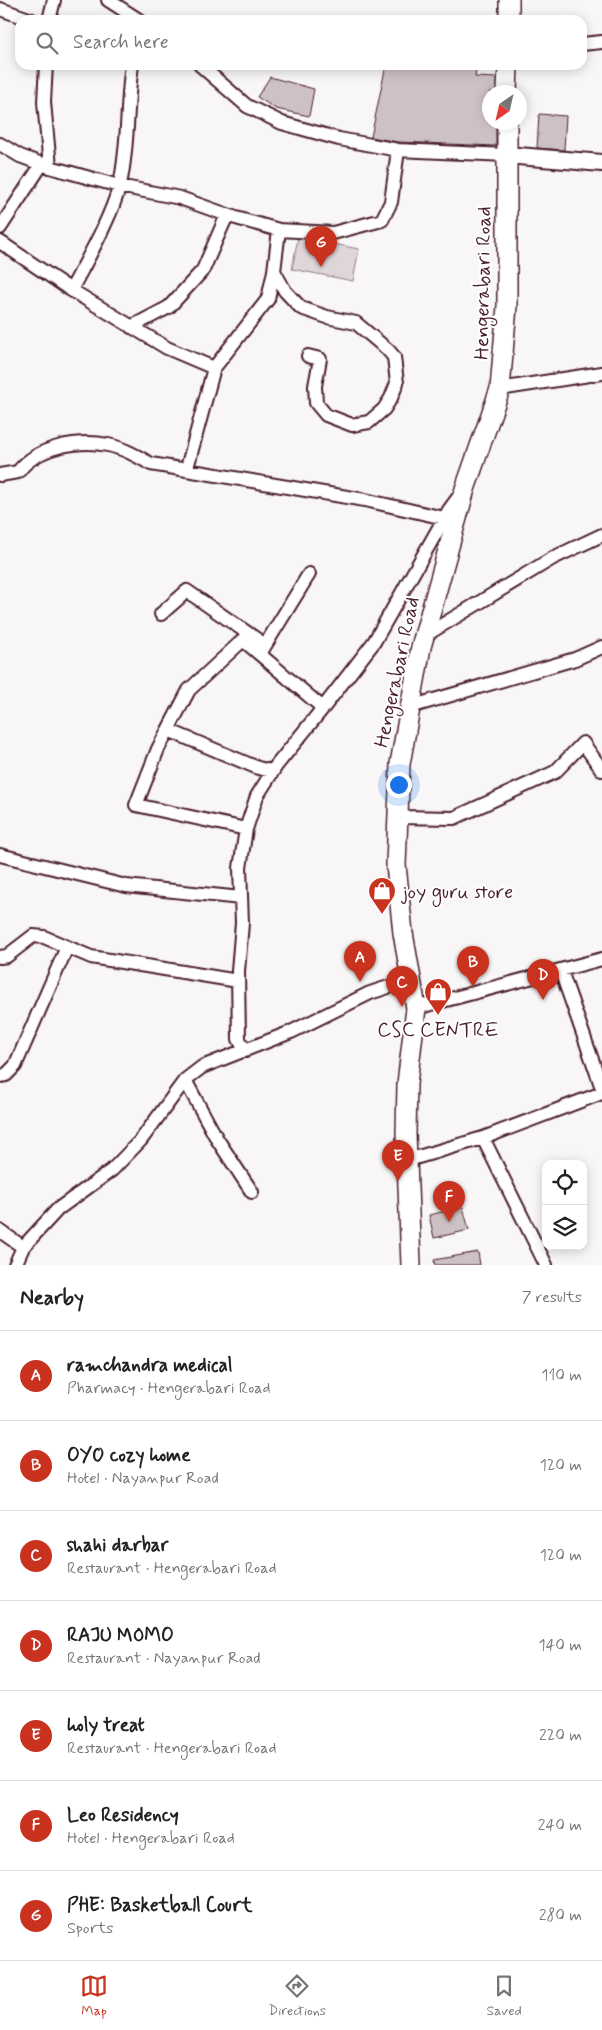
<!DOCTYPE html>
<meta charset="utf-8">
<style>
body{margin:0;font-family:Mynerve,sans-serif;background:#f2f2f2;color:#222}
.controls{position:absolute;right:15px;bottom:15px;display:grid;overflow:hidden;border-radius:10px;box-shadow:0 2px 12px #0003}
.controls button{width:45px;height:45px;display:grid;place-items:center;padding:0;border:0;border-bottom:1px solid #e0e0e0;background:#fff;color:#222;font:25px sans-serif}
.compass{position:absolute;left:482px;top:85px;width:45px;height:45px;border-radius:50%;background:#fff;box-shadow:0 2px 12px #0003;rotate:214deg}
.you{position:absolute;left:398px;top:784px;width:18px;height:18px;margin:-12px;border:4px solid #fff;border-radius:50%;background:#1a73e8;box-shadow:0 0 0 8px #1a73e833}
.badge{display:grid;place-items:center;width:32px;height:32px;border-radius:50%;background:#c8321e;color:#fff;font-size:16px;font-weight:700}
.pin{position:absolute;translate:-50% -41px;filter:drop-shadow(0 1px 2px #0008)}
.pin::after{content:'';position:absolute;top:26px;width:18px;height:15px;background:inherit;clip-path:polygon(0 0,100% 0,50% 100%)}
.list{margin:0;padding:0;list-style:none}
h2{display:flex;justify-content:space-between;align-items:center;height:65px;margin:0;padding:0 20px;font-size:21px}
h2 small{font-size:16px;font-weight:400;color:#767676}
.list li{display:grid;grid-template-columns:32px 1fr auto;gap:15px;align-items:center;box-sizing:border-box;height:90px;padding:0 20px;border-top:1px solid #e0e0e0}
.list b{display:block;font-size:19px;white-space:nowrap}
.list p{margin:0;font-size:16px;white-space:nowrap;color:#767676}
.list em{font-size:16px;font-style:normal;color:#767676}
.icon{flex:none;width:28px;height:28px;fill:none;stroke:currentColor;stroke-width:2;stroke-linecap:round;stroke-linejoin:round}
.map{position:relative;flex:none;width:602px;height:1265px;overflow:hidden}
.search{position:absolute;background:#fff;box-shadow:0 2px 12px #0003;left:15px;right:15px;top:15px;height:55px;display:flex;align-items:center;gap:12px;box-sizing:border-box;padding:0 18px;border-radius:15px;color:#767676;font-size:19px}
.sheet{height:695px;background:#fff}
nav{display:flex;justify-content:space-around;align-items:center;box-sizing:border-box;height:70px;border-top:1px solid #e0e0e0;background:#fff;font-size:14px;color:#767676}
nav a{display:grid;justify-items:center;gap:2px}
nav .on{color:#c8321e}
.map>svg:first-child{display:block}
.green{fill:#ded6d9;stroke:#947a82}
.building{fill:#cdc1c4;stroke:#4a1f2b}
.lines{fill:none;stroke-linecap:round;stroke-linejoin:round}
.minor-casing{stroke:#4a1f2b;stroke-width:16}
.tertiary-casing{stroke:#4a1f2b;stroke-width:20}
.secondary-casing{stroke:#4a1f2b;stroke-width:22}
.minor{stroke:#fff;stroke-width:12}
.tertiary{stroke:#fff;stroke-width:16}
.secondary{stroke:#fff;stroke-width:19}
.labels{text-anchor:middle;stroke-width:4;stroke-linejoin:round;paint-order:stroke}
.street-label{font-size:20px;fill:#4a1f2b;stroke:#fff}
.poi-label{font-size:20px;fill:#4a1f2b;stroke:#fff;text-anchor:start}
</style>
<div class="map">
<svg width="602" height="1265" viewBox="0 0 602 1265">
<rect width="100%" height="100%" fill="#f8f6f7"/>
<filter id="ink" filterUnits="userSpaceOnUse"><feTurbulence type="fractalNoise" baseFrequency=".02" numOctaves="2"/><feDisplacementMap in="SourceGraphic" scale="10" xChannelSelector="R" yChannelSelector="G"/><feConvolveMatrix kernelMatrix="1 2 1 2 8 2 1 2 1" color-interpolation-filters="sRGB"/></filter>
<g filter="url(#ink)">
<path class="green" d="M298 237 359 249 353 281 292 269Z"/>
<path class="building" d="M386 65H477L475 77 496 78V92H490V122H496V146L398 142 371 137Z
M270 77 314 89 309 116 276 109 257 97Z
M539 114 566 116 564 150 537 148Z
M463 1207 469 1230 434 1238 429 1215Z
M478 1252 480 1265H435L434 1260Z"/>
<g class="lines">
<defs>
<path id="minor" d="M108 0 139 20
M0 9 32 20
M49 20 54 0
M582 44 602 42
M46 65 44 102 50 167
M200 65 247 106 282 123 339 139 398 150 506 155
M0 144 20 156 50 167 119 186 180 198 236 218 279 230 333 233 382 220 391 202 398 150
M0 228 42 164
M0 242 71 290 167 348 214 368 268 299 274 271 279 230
M274 271 285 291 301 308 327 317 356 323 388 350 394 357 397 383 391 398 384 409 369 422 352 425 326 415 316 403 315 386 320 359 308 356
M71 290C87 260 112 216 120 184 129 145 126 105 132 65
M131 327 169 307 203 270 227 215
M500 389 602 373
M187 468 214 368
M0 475 18 472C36 447 78 439 108 445 123 448 137 456 151 464L365 500 444 518
M161 614 187 591 265 645
M424 636 553 558 602 535
M261 652 309 574
M410 707 575 659 602 647
M168 730 258 768 272 771
M397 817 454 818 555 772 583 743 602 770
M246 829 136 805 158 749 189 690 243 640 323 708
M0 855 126 886 241 898
M0 957 7 956 33 936 44 937 91 957 238 981
M561 971 602 1088
M416 1008 602 959
M245 1051 239 1039 238 971 242 923 240 868 246 829 257 796 276 766 323 708 374 642 449 510 460 495
M0 1076 6 1075 15 1066 67 947
M185 1080 217 1139 252 1192
M408 1160 483 1138
M0 1231 23 1247
M15 1265 23 1247 58 1209 112 1170 141 1140 185 1080 202 1067 291 1032 370 993 410 980
M546 1265 483 1138 602 1093"/>
<path id="tertiary" d="M506 155 602 163"/>
<path id="secondary" d="M509 20V0
M507 92 508 65
M411 1265 406 1134 407 1084 416 1008 403 933 396 865 400 764 421 647 465 489 500 389 507 306V122"/>
</defs>
<use href="#minor" class="minor-casing"/>
<use href="#tertiary" class="tertiary-casing"/>
<use href="#secondary" class="secondary-casing"/>
<use href="#minor" class="minor"/>
<use href="#tertiary" class="tertiary"/>
<use href="#secondary" class="secondary"/>
</g>
</g>
<defs>
<symbol id="shop-pin" viewBox="-11 -11 22 30"><path d="M0 17L-7.5 6A9.5 9.5 0 1 1 7.5 6Z" fill="#c8321e" stroke="#fff"/><path d="M-5-2.5h2.3a2.7 3.5 0 0 1 5.4 0H5L5.5 6h-11ZM-1.5-2.5h3a1.5 2.3 0 0 0-3 0Z" fill="#fff"/></symbol>
</defs>
<g fill-rule="evenodd">
<use href="#shop-pin" x="366" y="875" width="32" height="43"/>
<use href="#shop-pin" x="422" y="976" width="32" height="43"/>
</g>
<g class="labels">
<g class="street-label">
<text transform="translate(482 283) rotate(-89)" y="7">Hengerabari Road</text>
<text transform="translate(396 672) rotate(-78)" y="7">Hengerabari Road</text>
</g>
<g class="poi-label">
<text x="401" y="898">joy guru store</text>
<text x="438" y="1036" text-anchor="middle">CSC CENTRE</text>
</g>
</g>
</svg>
<div class="controls">
<button><svg class="icon" aria-label="locate" viewBox="0 0 24 24"><circle cx="12" cy="12" r="6"/><path d="M12 2v4M12 18v4M2 12h4M18 12h4"/></svg></button>
<button><svg class="icon" aria-label="layers" viewBox="0 0 24 24"><path d="M12 4l9 5-9 5-9-5zM3 14l9 5 9-5"/></svg></button>
</div>
<svg class="compass" viewBox="-18 -18 36 36"><path d="M0-13l5 13h-10z" fill="#e53935"/><path d="M0 13l5-13h-10z" fill="#767676"/></svg>
<div class="you"></div>
<div class="pin badge" style="left:360px;top:982px">A</div>
<div class="pin badge" style="left:473px;top:987px">B</div>
<div class="pin badge" style="left:402px;top:1007px">C</div>
<div class="pin badge" style="left:543px;top:1000px">D</div>
<div class="pin badge" style="left:398px;top:1181px">E</div>
<div class="pin badge" style="left:449px;top:1222px">F</div>
<div class="pin badge" style="left:321px;top:267px">G</div>
<div class="search"><svg class="icon" aria-label="search" viewBox="0 0 24 24"><circle cx="10" cy="10" r="6"/><path d="M15 15l6 6"/></svg>Search here</div>
</div>
<section class="sheet">
<h2>Nearby<small>7 results</small></h2>
<ul class="list">
<li><span class="badge">A</span><div><b>ramchandra medical</b><p>Pharmacy · Hengerabari Road</p></div><em>110 m</em></li>
<li><span class="badge">B</span><div><b>OYO cozy home</b><p>Hotel · Nayanpur Road</p></div><em>120 m</em></li>
<li><span class="badge">C</span><div><b>shahi darbar</b><p>Restaurant · Hengerabari Road</p></div><em>120 m</em></li>
<li><span class="badge">D</span><div><b>RAJU MOMO</b><p>Restaurant · Nayanpur Road</p></div><em>140 m</em></li>
<li><span class="badge">E</span><div><b>holy treat</b><p>Restaurant · Hengerabari Road</p></div><em>220 m</em></li>
<li><span class="badge">F</span><div><b>Leo Residency</b><p>Hotel · Hengerabari Road</p></div><em>240 m</em></li>
<li><span class="badge">G</span><div><b>PHE: Basketball Court</b><p>Sports</p></div><em>280 m</em></li>
</ul>
</section>
<nav>
<a class="on"><svg class="icon" aria-label="map" viewBox="0 0 24 24"><path d="M3 6l6-2 6 2 6-2v14l-6 2-6-2-6 2zM9 4v14M15 6v14"/></svg>Map</a>
<a><svg class="icon" aria-label="directions" viewBox="0 0 24 24"><path d="M12 3l9 9-9 9-9-9zM9 14v-3h6M13 9l2 2-2 2"/></svg>Directions</a>
<a><svg class="icon" aria-label="saved" viewBox="0 0 24 24"><path d="M7 4h10v16l-5-4-5 4z"/></svg>Saved</a>
</nav>
